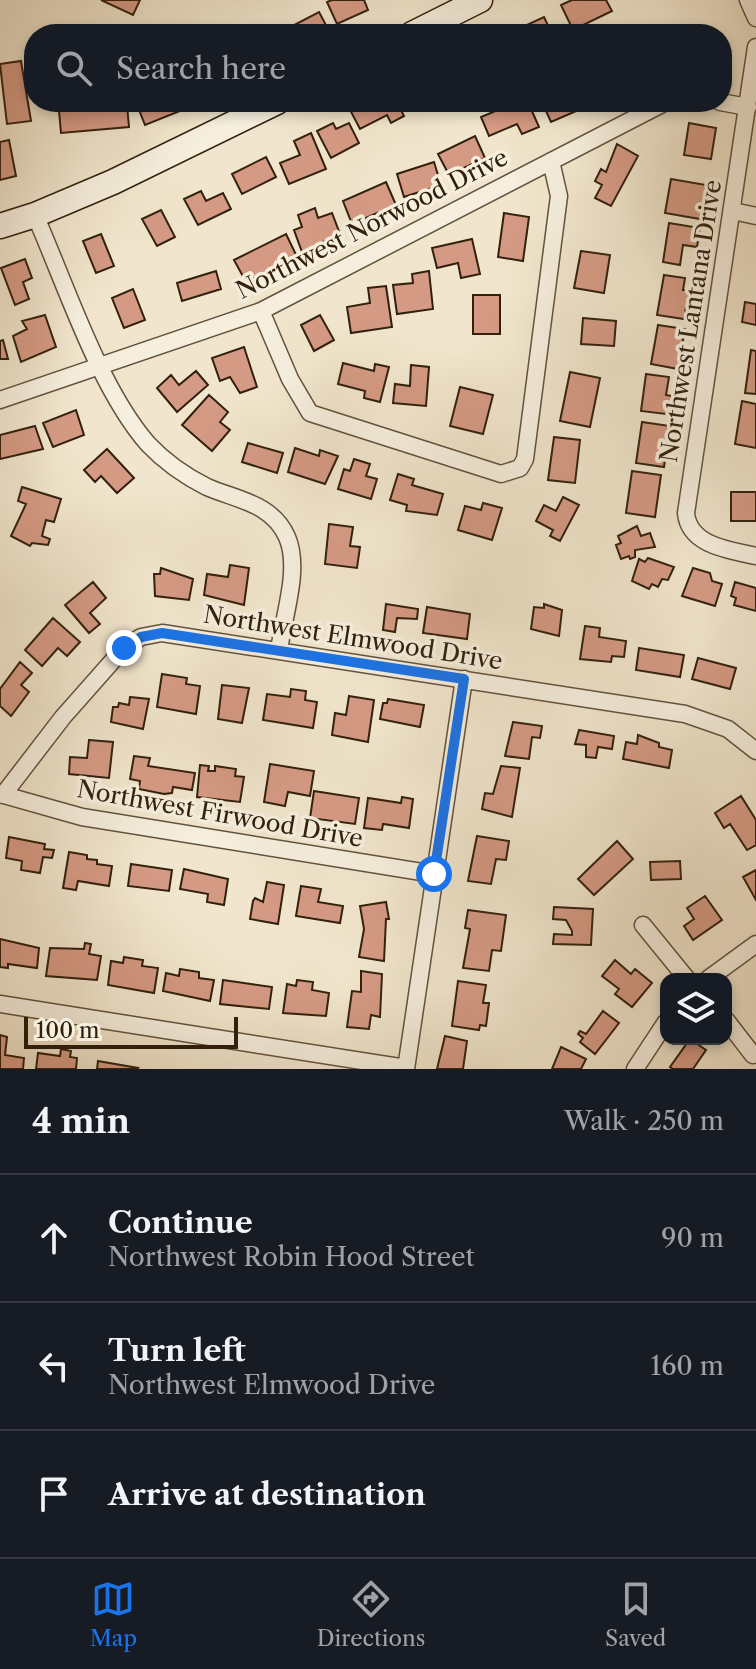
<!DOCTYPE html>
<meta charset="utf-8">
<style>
body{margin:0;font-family:"Libre Caslon Text",serif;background:#242831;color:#f1f3f6}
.controls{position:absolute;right:24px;bottom:24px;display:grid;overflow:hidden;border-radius:16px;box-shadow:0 4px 12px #0003}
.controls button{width:72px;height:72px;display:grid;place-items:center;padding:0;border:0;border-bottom:2px solid #363941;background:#171b24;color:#f1f3f6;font:40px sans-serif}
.scale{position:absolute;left:24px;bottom:20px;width:214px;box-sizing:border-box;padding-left:8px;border:4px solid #32200d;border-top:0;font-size:22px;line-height:28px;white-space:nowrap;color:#32200d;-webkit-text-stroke:6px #f6efde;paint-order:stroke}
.stop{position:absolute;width:24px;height:24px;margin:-18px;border:6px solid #1a73e8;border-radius:50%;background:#fff}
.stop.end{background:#1a73e8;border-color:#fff;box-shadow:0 2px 8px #0008}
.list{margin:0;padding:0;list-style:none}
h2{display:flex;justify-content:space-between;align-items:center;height:104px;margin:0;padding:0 32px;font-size:34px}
h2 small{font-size:26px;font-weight:400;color:#9ea1a6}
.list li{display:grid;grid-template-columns:52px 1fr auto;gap:24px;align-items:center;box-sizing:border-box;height:128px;padding:0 32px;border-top:2px solid #363941}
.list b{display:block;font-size:30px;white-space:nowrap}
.list p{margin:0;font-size:26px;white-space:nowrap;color:#9ea1a6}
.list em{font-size:26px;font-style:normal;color:#9ea1a6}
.icon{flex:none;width:44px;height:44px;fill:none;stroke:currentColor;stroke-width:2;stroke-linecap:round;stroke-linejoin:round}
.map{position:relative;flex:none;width:756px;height:1069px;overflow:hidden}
.search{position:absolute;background:#171b24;box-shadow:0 4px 12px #0003;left:24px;right:24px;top:24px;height:88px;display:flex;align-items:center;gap:20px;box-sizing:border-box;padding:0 28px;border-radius:32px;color:#9ea1a6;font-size:30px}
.sheet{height:488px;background:#171b24}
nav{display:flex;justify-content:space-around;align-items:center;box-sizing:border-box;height:112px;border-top:2px solid #363941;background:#171b24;font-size:22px;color:#9ea1a6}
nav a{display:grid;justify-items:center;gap:4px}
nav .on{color:#1a73e8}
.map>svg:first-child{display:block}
.building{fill:#d59a84;stroke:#32200d;stroke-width:2}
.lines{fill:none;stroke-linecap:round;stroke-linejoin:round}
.minor-casing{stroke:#62523d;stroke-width:19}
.secondary-casing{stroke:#32200d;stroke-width:27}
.minor{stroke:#f6efde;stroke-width:16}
.secondary{stroke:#f6efde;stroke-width:24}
.route{stroke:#1a73e8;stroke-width:10}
.labels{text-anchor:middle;stroke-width:7;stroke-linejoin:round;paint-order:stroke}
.street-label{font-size:24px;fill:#32200d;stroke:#f6efde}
</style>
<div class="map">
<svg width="756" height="1069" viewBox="0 0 756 1069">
<rect width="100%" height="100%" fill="#f1e6cd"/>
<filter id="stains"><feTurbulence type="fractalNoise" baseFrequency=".0025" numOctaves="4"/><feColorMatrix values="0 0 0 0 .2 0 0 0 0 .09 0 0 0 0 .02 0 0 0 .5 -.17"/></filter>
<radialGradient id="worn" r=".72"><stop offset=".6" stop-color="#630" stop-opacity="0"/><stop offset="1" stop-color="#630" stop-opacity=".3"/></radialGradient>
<path class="building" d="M101 0H140L133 15Z
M332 0H364L368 10 337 24 327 2Z
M572 0H606L612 11 573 30 561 5Z
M319 12 329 31 324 34H277Z
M544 17 552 34H507Z
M690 25 712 29 711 34H688Z
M21 61 31 121 7 124 0 64Z
M136 102H188L190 107 145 125Z
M355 102H397L404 116 391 123 387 115 360 129 348 106Z
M517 102H528L539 127 522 134 517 124 489 136 481 117Z
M542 102H588L590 105 551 122Z
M127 105 129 127 61 133 59 111Z
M333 123 336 129 349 123 359 143 331 158 317 131Z
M689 123 716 128 711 159 684 155Z
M311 133 326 169 289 184 280 163 300 155 294 141Z
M475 136 485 158 449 175 438 154Z
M9 140 16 176 0 180V142Z
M617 144 638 156 611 206 595 198 602 185 595 181 601 169 606 172Z
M266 157 276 177 242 194 232 174Z
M434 162 441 185 404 197 397 174Z
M671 179 706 185 700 219 665 213Z
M386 182 396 205 352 224 343 201Z
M201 191 206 201 223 193 231 209 198 225 184 199Z
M315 208 318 218 332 213 340 234 302 252 294 230 302 227 298 215Z
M161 210 175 237 157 246 142 219Z
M504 213 529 217 523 261 498 257Z
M669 223 700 228 697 247 683 245 680 265 663 262Z
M101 234 114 266 96 273 83 241Z
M286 234 300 263 286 270 283 263 246 282 234 260Z
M472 239 480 274 461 278 458 263 437 268 432 248Z
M581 251 610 255 604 293 574 288Z
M25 259 32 278 23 282 29 299 15 305 1 268Z
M216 271 221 289 182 301 177 283Z
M429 271 433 309 397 314 393 285 413 283 412 274Z
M664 275 685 278 683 290H689L684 319 657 315Z
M386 286 392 327 351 333 347 307 370 303 368 288Z
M133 289 145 320 124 328 112 298Z
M473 295H500V334H473Z
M745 302 756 304V325L742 322Z
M45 315 56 347 21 362 13 336 27 329 22 321Z
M320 315 334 340 314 351 301 325Z
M583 318 616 321 614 346 581 344Z
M658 325 685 329 678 369 651 364Z
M3 340 8 359H0V341Z
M244 347 257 387 240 393 230 377 220 381 212 358Z
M751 350 756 351V394L745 393Z
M343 363 374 371 375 364 389 367 380 402 364 398 365 391 338 384Z
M411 365 429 367 426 406 393 403 395 384 410 386Z
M196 371 208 385 177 412 157 388 171 375 179 385Z
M570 372 600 378 590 427 560 421Z
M646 374 669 377 666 395 677 397 674 415 641 411Z
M460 387 493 395 483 434 450 426Z
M209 395 228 412 220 422 230 430 212 451 182 425Z
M742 401 756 404V448L735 444Z
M76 410 84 435 53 447 43 423Z
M642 422 670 426 664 467 636 463Z
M35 426 43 449 0 459V435Z
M554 437 580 440 575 483 548 480Z
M248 443 283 453 277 473 242 462Z
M295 448 319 456 320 450 338 456 325 484 288 472Z
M107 449 134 478 117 493 101 476 95 482 84 470Z
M354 459 370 464 366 476 377 479 371 499 338 489 344 469 350 471Z
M632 471 661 475 655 517 626 513Z
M398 474 414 479 412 485 443 494 437 515 406 511 407 505 390 500Z
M22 487 61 499 54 522 46 520 42 536 50 539 48 545 32 543 30 546 11 536 26 504 18 501Z
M731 492H756V521H731Z
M563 497 579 505 560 541 550 536 553 530 536 521 544 505 556 511Z
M483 503 502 508 492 540 458 530 465 506 481 510Z
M329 524 353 527 350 546 360 547 357 568 325 564Z
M637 526 641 536 650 533 655 547 635 550V557L630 559 629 556 621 559 616 545 621 543 618 536Z
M648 558 674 567 668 580 662 579 658 587 652 584 649 589 632 581 639 559 645 562Z
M230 565 249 568 244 605 204 595 207 574 228 577Z
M161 568 193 579 189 600 155 596 154 574H160Z
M693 568 710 573 712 581 722 584 715 606 682 596Z
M93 582 106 598 90 613 100 624 89 633 65 605Z
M735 582 756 588V611L734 605 736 598 731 596Z
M386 604 418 609 417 619 397 618 395 632 383 630Z
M544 604 562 610 559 636 531 629 534 607 544 608Z
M427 607 470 614 467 639 423 633Z
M53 618 80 642 67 656 58 648 42 666 25 650Z
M585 626 600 628 599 637 626 641 624 657 612 656 611 662 580 659Z
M639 648 684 655 680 677 636 670Z
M698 658 736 668 730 689 692 679Z
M20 662 32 673 21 685 29 692 11 716 0 706V689Z
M162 674 187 678 186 684 200 686 196 714 157 707Z
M222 685 249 688 242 723 218 719Z
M291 689 306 691 305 700 317 702 313 728 263 720 267 694 290 697Z
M349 696 374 700 368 742 332 735 335 713 346 715Z
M130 697 149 699 143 729 111 722 113 707H118L119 703 129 705Z
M388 699 424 705 420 727 380 719 383 703H387Z
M513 722 542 726 540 738 532 737 529 759 505 756Z
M579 730 614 736 612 749 598 747 596 758 586 757V745L575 744Z
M638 735 659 743V747L672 750 669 768 623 759 626 742 637 744Z
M89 740 113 742 109 778 69 774 70 757 87 758Z
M134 756 150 758 148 766 195 773 192 790 173 787 172 793 164 794 139 789 140 781 130 779Z
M270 764 314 771 310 796 288 792 285 806 264 802Z
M200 765 209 766 208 771H215V766L236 769 235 776 244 777 240 802 197 797Z
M501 766 520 768 512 817 482 809 485 793 493 794Z
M314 791 359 798 355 824 310 818Z
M741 796 756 820V845L747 850 730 824 724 828 715 813Z
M402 797 413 799 409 828 383 824 382 830 364 828 368 798 401 803Z
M477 836 509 841 506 860 496 859 491 884 468 881Z
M9 837 45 844 44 849 54 850 52 858 43 857 40 873 21 870 22 861 6 858Z
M617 841 633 859 594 895 578 879Z
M69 852 87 855V859L97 860V864L112 866 109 886 78 881 76 890 63 888Z
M680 861 681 879 651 880 650 862Z
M131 864 172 870 169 891 128 886Z
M184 869 228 879 224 905 207 902 208 894 180 889Z
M756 870V900L743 877Z
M267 882 284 885 278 924 250 919 253 901 255 898 263 902Z
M301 886 321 889 318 902 343 906 340 923 296 916Z
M705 896 722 920 693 940 684 926 694 919 687 908Z
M386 902 389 919H386L384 961 359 957 364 929 360 906Z
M554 907 593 909 591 945 553 944 554 934 572 935V931L566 920 553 919Z
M468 910 506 915 501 951 492 950 489 971 463 968 470 929 465 928Z
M0 939 39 948 37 968 8 964V968L0 967Z
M85 943 91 944 89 954 101 956 97 980 46 976 50 948 84 949Z
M124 957 143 960 142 966 158 968 154 993 108 985 111 961 123 963Z
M615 960 631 974 635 969 652 983 632 1007 615 994 619 989 602 976Z
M180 969 199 972V978L214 980 210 1001 163 991 166 973 179 976Z
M361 971 382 974 380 1017 371 1015 369 1029 347 1027 352 991 361 992Z
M223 980 272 987 269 1009 220 1004Z
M297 980 313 982 312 990 329 993 326 1016 283 1013 287 984 296 986Z
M458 981 486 985 483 1003H489L486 1026 480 1025 479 1030 452 1026Z
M603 1011 619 1023 595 1054 580 1042 583 1038 578 1034 580 1031 586 1034Z
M0 1035 7 1037 5 1055 24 1058 23 1069H0Z
M445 1036 467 1041 463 1069H437Z
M690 1039 706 1050 693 1069H673L670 1067Z
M561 1047 586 1059 581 1069H552Z
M61 1049 71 1051 70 1057 77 1058 76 1069H36L38 1053 60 1056Z
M98 1061 138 1068 137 1069H97Z"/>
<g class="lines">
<defs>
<path id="minor" d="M748 0 756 18
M756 47 686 513C689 546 730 550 756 556
M720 102 748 107
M733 211 756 216
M35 215C66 285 99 388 148 444 165 462 185 476 207 487 237 500 272 503 287 537 301 569 283 617 279 651
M261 311 290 379 310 413 501 474 520 468 525 459 559 196 551 161
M0 400 261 311 666 102
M0 794 82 817 434 874
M3 795 63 717 124 648 141 637 162 633 685 714 728 729 756 751
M643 925 687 979
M708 979 756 944
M0 1004 406 1068
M726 1020 753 1055
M406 1069 464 679
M635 1069 666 1022"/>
<path id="secondary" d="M412 34 480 0
M0 226 35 215 113 182 277 102"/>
</defs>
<use href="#minor" class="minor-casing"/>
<use href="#secondary" class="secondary-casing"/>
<use href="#minor" class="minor"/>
<use href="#secondary" class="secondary"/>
</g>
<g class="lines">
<path class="route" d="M124 648 141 637 162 633 464 679 434 874"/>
</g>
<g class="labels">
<g class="street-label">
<text transform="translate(372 224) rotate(-27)" y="8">Northwest Norwood Drive</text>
<text transform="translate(691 321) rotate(-81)" y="8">Northwest Lantana Drive</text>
<text transform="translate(353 638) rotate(9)" y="8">Northwest Elmwood Drive</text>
<text transform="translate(220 814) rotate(10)" y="8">Northwest Firwood Drive</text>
</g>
</g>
<rect width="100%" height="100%" filter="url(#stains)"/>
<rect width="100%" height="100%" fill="url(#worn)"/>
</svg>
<div class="controls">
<button><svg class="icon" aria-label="layers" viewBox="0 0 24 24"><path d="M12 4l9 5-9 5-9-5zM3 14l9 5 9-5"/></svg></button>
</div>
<div class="scale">100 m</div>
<div class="stop" style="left:434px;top:874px"></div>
<div class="stop end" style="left:124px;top:648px"></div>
<div class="search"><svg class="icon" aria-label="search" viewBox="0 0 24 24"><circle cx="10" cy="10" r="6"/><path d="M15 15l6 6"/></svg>Search here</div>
</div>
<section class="sheet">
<h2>4 min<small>Walk · 250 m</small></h2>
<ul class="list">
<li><svg class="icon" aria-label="ahead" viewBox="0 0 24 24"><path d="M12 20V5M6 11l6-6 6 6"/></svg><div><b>Continue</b><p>Northwest Robin Hood Street</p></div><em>90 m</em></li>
<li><svg class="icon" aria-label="left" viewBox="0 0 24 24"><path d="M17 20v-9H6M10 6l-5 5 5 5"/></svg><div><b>Turn left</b><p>Northwest Elmwood Drive</p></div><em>160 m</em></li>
<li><svg class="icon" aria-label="arrive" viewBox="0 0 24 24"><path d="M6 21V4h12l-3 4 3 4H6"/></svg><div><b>Arrive at destination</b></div></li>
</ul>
</section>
<nav>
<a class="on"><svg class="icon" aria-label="map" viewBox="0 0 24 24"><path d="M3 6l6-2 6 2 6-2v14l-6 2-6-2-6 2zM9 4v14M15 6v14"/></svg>Map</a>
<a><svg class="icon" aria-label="directions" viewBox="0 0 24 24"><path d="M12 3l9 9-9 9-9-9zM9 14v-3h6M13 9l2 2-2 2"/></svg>Directions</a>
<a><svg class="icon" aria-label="saved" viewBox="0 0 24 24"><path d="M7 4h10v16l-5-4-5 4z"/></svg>Saved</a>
</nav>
